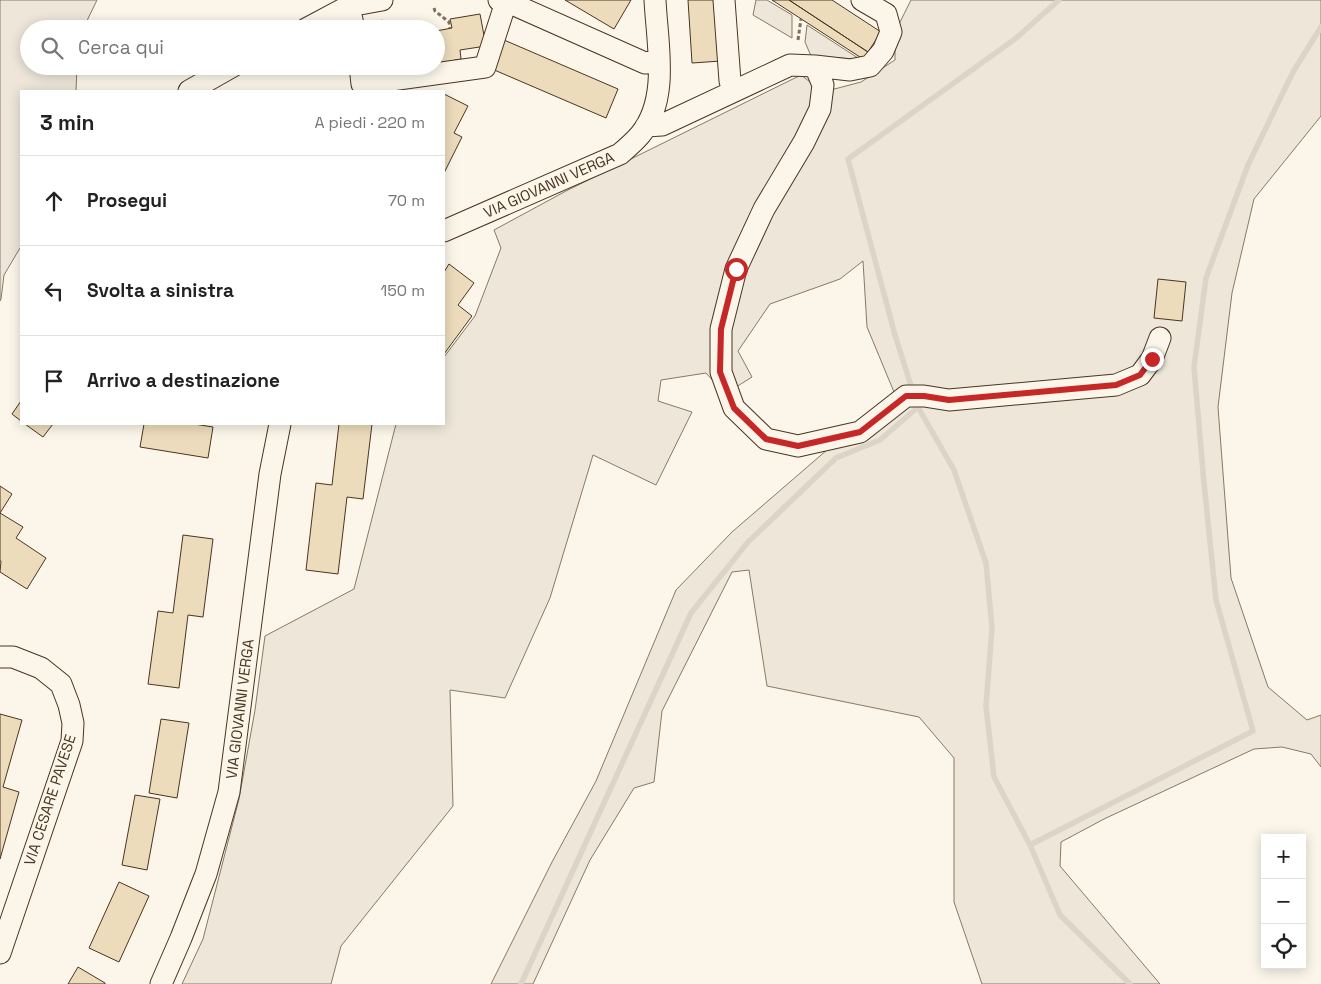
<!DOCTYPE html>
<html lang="it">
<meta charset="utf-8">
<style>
body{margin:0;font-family:"Space Grotesk",sans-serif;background:#f2f2f2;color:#222}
.controls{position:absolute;right:15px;bottom:15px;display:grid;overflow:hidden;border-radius:0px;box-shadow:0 2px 12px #0003}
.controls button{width:45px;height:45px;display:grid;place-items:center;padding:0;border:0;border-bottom:1px solid #e0e0e0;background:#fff;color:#222;font:25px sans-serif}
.stop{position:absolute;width:15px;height:15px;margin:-11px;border:4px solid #c62828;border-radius:50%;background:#fff}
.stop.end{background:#c62828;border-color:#fff;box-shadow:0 1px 5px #0008}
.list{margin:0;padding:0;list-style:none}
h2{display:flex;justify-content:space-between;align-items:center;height:65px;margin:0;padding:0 20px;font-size:21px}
h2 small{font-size:16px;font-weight:400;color:#767676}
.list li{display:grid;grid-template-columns:32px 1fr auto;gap:15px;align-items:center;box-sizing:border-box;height:90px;padding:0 20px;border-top:1px solid #e0e0e0}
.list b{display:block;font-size:19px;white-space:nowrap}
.list em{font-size:16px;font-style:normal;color:#767676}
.icon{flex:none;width:28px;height:28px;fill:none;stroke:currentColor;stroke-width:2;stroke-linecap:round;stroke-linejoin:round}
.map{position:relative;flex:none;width:1321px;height:984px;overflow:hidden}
.search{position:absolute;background:#fff;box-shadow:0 2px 12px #0003;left:20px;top:20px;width:425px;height:55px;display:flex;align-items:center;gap:12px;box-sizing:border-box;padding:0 18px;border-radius:28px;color:#767676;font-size:19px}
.panel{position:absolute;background:#fff;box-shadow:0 2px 12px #0003;left:20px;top:90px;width:425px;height:335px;border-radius:0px}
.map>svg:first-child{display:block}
.green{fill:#ede6d9;stroke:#887966}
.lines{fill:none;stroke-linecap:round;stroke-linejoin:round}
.stream{stroke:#dcd4c6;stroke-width:5.5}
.building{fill:#ecdcbc;stroke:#4a3520}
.minor-casing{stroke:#4a3520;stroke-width:23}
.path{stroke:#7f6f5c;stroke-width:3;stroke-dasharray:4 2.5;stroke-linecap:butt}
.minor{stroke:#fbf6e9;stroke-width:21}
.route{stroke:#c62828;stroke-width:6}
.labels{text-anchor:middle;stroke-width:4;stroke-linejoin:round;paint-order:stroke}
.street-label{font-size:15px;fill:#4a3520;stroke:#fbf6e9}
</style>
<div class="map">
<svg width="1321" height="984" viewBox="0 0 1321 984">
<rect width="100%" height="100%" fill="#fbf6e9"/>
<path class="green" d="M0 0H97L83 29H29V66H77L76 91H21V247L20 248 4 275 1 299 0 301Z
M756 0H767L792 15V38L753 15Z
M911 0H1321V116L1254 199 1232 293 1218 407 1231 578 1268 687 1307 720 1321 715V767L1311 754 1282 747 1254 749 1104 819 1061 842 1060 866 1160 984H982L954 902V758L919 717 767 686 749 570 732 572 662 711 654 782 634 788 590 860 533 984H491L552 862 596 781 676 590 732 532 894 392 867 327 863 261 840 279 770 304 738 351 752 377 725 394 706 373 661 380 658 401 692 412 656 485 593 455 550 598 505 698 450 690 453 806 341 946 331 984H182L203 939 239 799 255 710 265 636 354 589 396 424H444V357L475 316 501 248 494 230 566 191 801 75 823 92 861 82 895 60V32Z
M807 25 858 58 856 59 811 56 805 42Z"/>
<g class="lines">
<path class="stream" d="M913 392 895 335 848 159 1015 39 1059 0
M918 407 954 470 986 563 992 628 986 706 994 777 1030 845 1060 915 1130 984
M1030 845 1253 731 1216 600 1204 483 1194 367 1206 278 1248 165 1293 72 1321 27
M521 984 691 613 748 542 836 458 880 440 918 407 916 401"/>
</g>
<path class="building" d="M565 0H631L614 29Z
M688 0H716L721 61 692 63Z
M772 0H789L868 52 863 59Z
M789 0H832L881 32 868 52Z
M480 14 486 46 460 50 461 59 436 64V31L452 28 450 19Z
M421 23 423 29H391Z
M504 40 618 89 606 118 492 69Z
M365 66H403V69L367 76Z
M444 94 468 106 454 133 462 137 444 173Z
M449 264 474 283 458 305 472 316 444 354V272Z
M1158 279 1186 282 1182 321 1154 318Z
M21 401V421L12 414Z
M25 424H53L43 437Z
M144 424H194L213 427 208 458 140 447Z
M339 424H372L363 499 347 497 338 574 306 570 316 483 332 485Z
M0 486 12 494 0 513 23 527 16 538 46 558 27 589 0 572 1 561H0Z
M183 535 213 539 203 617 188 615 179 688 148 684 158 611 173 613Z
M0 714 22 720 3 787 19 792 0 859Z
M161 719 189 723 177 798 149 793Z
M135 795 160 799 147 870 122 865Z
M119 882 149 896 119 962 89 948Z
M78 967 105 983V984H68Z"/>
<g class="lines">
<defs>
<path id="minor" d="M499 0 510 3 645 63 659 61
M724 0 730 81 734 91
M349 6 354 29
M306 29 349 6 382 0
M360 66 362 84 485 67 506 2
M815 66 823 85 820 109 804 142 764 209 736 269 721 329V372L734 408 766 439 798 446 860 432 906 396H924L949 400 1116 385 1140 375 1152 359 1160 338
M189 91 233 66
M646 126 662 125 790 65 815 66 850 70 870 66 883 51 891 32 886 14 862 0
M444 231 620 154C627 148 634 142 640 135 670 99 657 43 655 0
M0 657H13L41 668 61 684 69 705 73 723 72 741 0 953
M161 984 181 938 206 874 229 792 270 474 280 424"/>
</defs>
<use href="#minor" class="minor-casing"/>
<path class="path" d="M434 8 435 11 449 22 450 28
M381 20 385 29
M798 40 801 19"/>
<use href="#minor" class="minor"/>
</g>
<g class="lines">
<path class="route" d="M736 269 721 329 720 372 734 408 766 439 798 446 860 432 906 396H924L949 400 1116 385 1140 375 1152 359"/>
</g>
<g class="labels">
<g class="street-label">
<text transform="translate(549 185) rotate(-24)" y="5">VIA GIOVANNI VERGA</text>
<text transform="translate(240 709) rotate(-83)" y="5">VIA GIOVANNI VERGA</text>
<text transform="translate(50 800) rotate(-72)" y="5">VIA CESARE PAVESE</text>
</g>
</g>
</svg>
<div class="controls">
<button>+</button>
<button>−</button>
<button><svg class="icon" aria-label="locate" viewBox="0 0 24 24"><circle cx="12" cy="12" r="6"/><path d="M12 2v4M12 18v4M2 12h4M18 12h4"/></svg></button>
</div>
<div class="stop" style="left:736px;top:269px"></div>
<div class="stop end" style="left:1152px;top:359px"></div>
<div class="search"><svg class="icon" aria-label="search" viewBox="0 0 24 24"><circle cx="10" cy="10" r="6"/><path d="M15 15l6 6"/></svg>Cerca qui</div>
<section class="panel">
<h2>3 min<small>A piedi · 220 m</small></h2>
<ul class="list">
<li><svg class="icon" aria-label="ahead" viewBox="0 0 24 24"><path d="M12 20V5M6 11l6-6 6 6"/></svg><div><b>Prosegui</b></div><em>70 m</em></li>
<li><svg class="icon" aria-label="left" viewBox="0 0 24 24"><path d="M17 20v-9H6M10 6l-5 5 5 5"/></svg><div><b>Svolta a sinistra</b></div><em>150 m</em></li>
<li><svg class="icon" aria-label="arrive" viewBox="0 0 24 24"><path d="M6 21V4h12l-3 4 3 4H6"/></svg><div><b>Arrivo a destinazione</b></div></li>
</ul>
</section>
</div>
